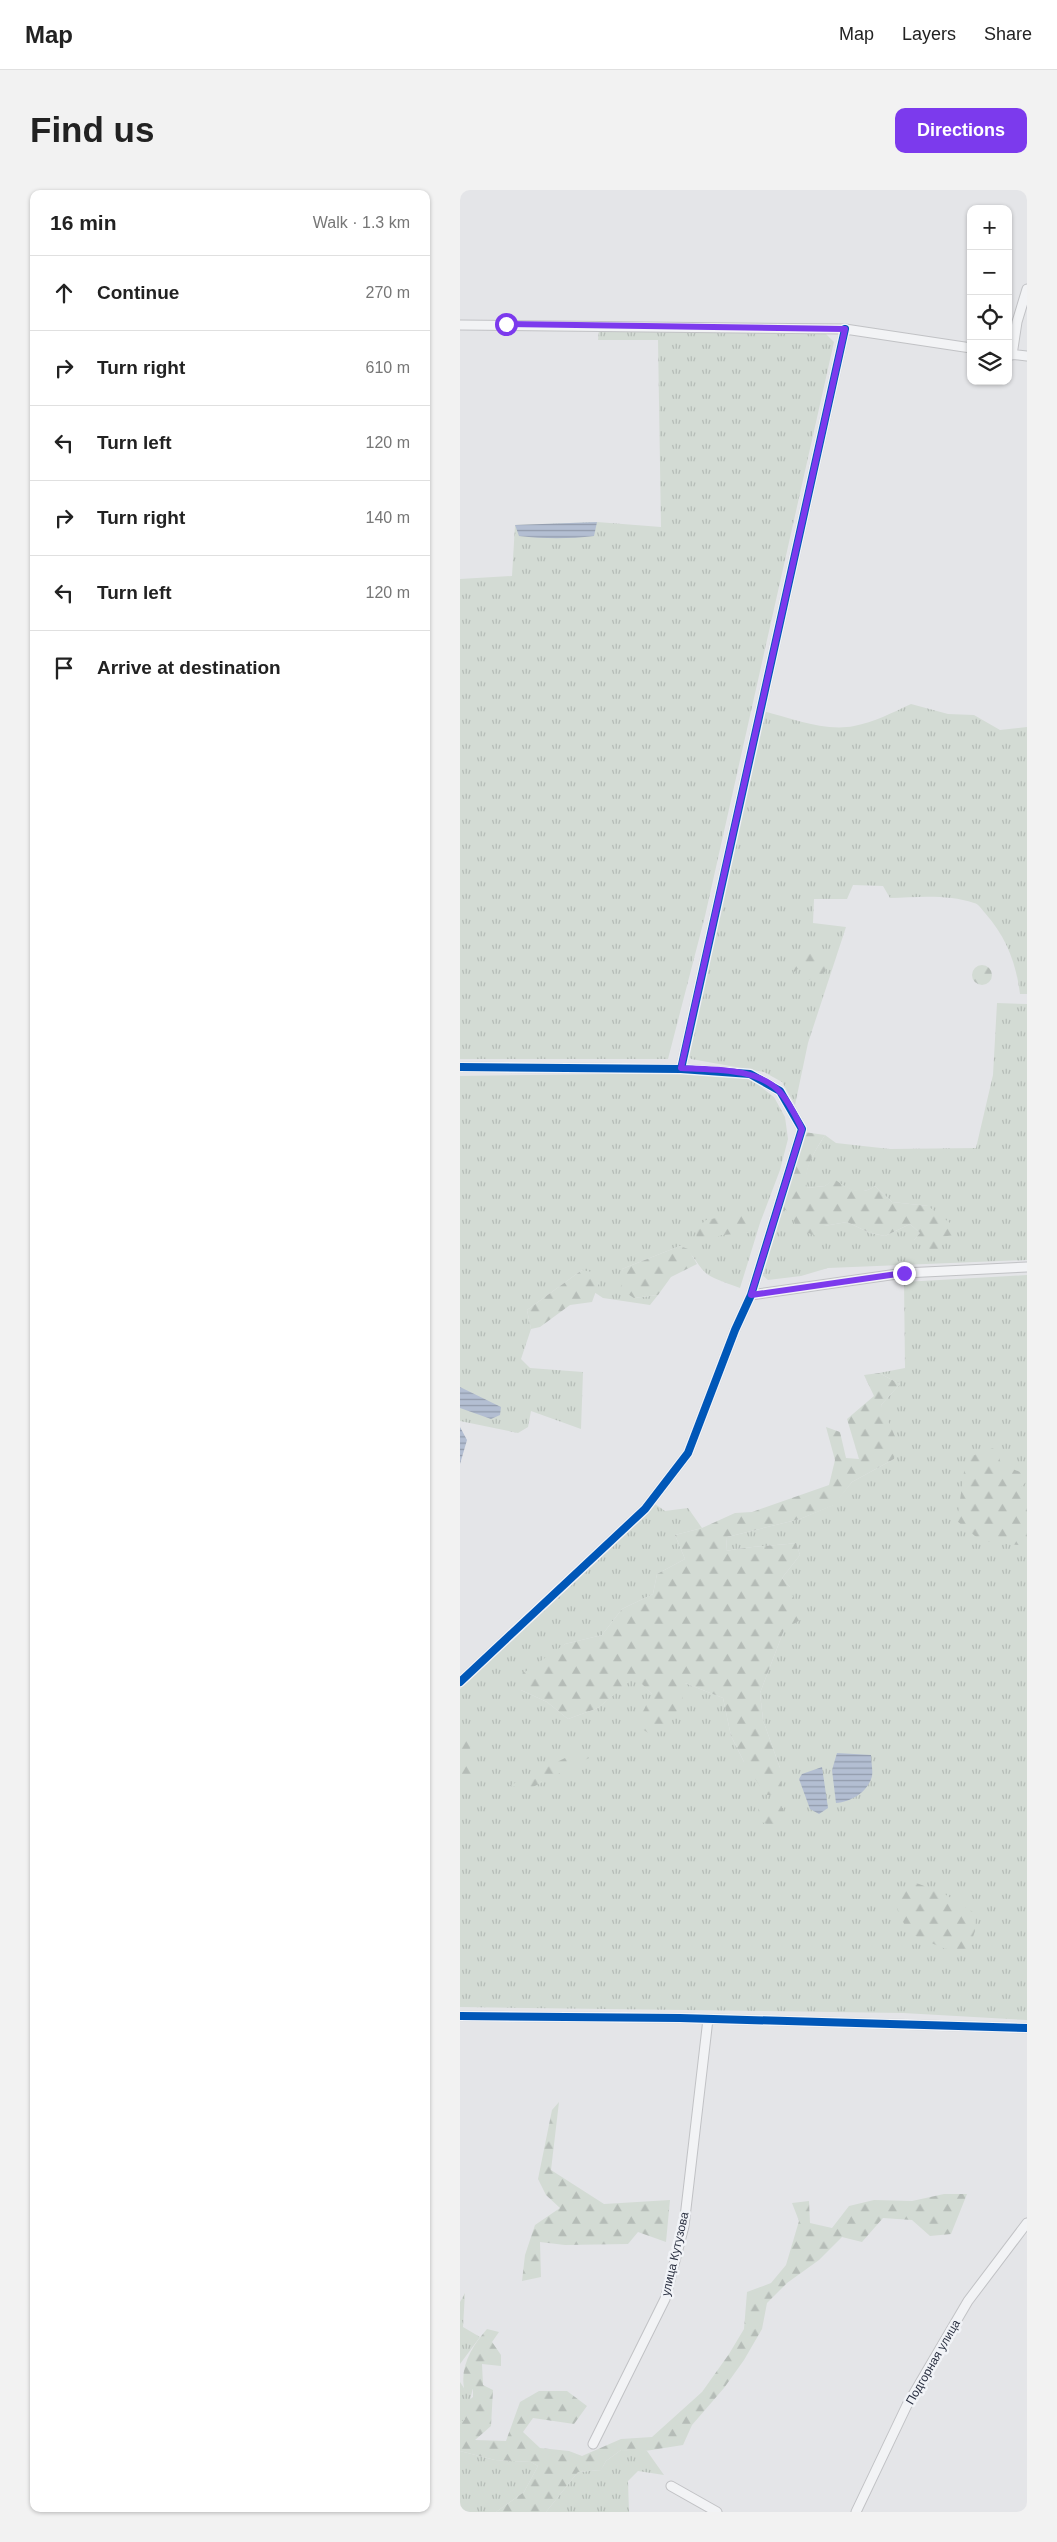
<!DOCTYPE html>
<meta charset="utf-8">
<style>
body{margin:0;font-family:Arial,sans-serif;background:#f2f2f2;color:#222}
.controls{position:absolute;right:15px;top:15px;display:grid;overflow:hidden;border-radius:10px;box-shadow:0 1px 4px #0004}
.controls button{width:45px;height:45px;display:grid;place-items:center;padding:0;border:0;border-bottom:1px solid #e0e0e0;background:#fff;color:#222;font:25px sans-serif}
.stop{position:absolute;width:15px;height:15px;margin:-11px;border:4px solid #7c3aed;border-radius:50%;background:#fff}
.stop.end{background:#7c3aed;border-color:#fff;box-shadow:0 1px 5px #0008}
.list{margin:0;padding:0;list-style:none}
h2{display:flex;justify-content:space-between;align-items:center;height:65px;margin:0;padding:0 20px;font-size:21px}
h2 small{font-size:16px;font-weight:400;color:#767676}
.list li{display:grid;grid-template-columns:32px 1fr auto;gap:15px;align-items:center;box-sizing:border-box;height:75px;padding:0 20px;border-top:1px solid #e0e0e0}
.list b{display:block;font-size:19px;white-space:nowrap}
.list em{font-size:16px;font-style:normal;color:#767676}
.icon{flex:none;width:28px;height:28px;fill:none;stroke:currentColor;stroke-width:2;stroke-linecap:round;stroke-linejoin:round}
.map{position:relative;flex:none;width:567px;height:2322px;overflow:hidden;border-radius:10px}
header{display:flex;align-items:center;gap:30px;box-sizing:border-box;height:70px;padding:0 25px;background:#fff;border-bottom:1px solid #e0e0e0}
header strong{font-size:24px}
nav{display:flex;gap:28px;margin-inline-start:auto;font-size:18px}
.intro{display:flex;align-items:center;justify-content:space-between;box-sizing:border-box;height:120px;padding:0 30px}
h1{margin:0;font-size:35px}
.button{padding:12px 22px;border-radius:10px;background:#7c3aed;color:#fff;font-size:18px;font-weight:700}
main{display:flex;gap:30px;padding:0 30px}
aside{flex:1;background:#fff;border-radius:10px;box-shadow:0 1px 4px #0004}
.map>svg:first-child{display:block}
.grass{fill:url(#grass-tufts)}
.forest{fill:url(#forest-firs)}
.water{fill:url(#water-rules)}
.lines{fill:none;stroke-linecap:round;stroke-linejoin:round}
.minor-casing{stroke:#c1c2c5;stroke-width:11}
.minor{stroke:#f2f3f5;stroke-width:9}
.cycleway-casing{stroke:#f1f3f7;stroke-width:11}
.cycleway{stroke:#0057b8;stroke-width:8}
.route{stroke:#7c3aed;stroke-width:6}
.labels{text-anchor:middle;stroke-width:5;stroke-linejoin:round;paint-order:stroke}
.street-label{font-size:12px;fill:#2a3041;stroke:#f1f3f7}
</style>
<header>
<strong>Map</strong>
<nav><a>Map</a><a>Layers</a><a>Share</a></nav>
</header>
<div class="intro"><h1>Find us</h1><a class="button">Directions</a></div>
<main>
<aside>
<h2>16 min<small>Walk · 1.3 km</small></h2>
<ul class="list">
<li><svg class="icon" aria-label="ahead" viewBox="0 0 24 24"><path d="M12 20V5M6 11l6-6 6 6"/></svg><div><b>Continue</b></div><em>270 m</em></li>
<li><svg class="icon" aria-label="right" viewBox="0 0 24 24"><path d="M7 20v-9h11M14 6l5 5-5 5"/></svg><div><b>Turn right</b></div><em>610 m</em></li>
<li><svg class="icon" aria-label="left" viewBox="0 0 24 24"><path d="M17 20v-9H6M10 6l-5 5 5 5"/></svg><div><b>Turn left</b></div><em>120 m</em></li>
<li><svg class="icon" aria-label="right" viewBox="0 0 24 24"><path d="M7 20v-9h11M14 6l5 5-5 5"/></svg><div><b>Turn right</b></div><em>140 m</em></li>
<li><svg class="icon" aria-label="left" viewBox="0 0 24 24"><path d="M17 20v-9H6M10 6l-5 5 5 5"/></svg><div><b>Turn left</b></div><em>120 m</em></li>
<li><svg class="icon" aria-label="arrive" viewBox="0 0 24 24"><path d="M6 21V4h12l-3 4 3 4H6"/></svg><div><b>Arrive at destination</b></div></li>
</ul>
</aside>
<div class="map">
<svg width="567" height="2322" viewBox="0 0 567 2322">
<defs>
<pattern id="grass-tufts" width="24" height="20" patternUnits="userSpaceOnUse" patternTransform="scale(1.25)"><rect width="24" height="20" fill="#d3dbd4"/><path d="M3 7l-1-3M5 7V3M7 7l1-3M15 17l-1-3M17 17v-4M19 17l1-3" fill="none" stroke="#b5bcb7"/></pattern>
<pattern id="forest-firs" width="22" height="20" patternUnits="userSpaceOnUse" patternTransform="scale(1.25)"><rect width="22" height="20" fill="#d3dbd4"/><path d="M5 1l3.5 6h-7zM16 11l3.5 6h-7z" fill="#b5bcb7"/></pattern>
<pattern id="water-rules" width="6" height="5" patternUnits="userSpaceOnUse" patternTransform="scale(1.25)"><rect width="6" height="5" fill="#b3bed2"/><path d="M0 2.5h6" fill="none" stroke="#929bac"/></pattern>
</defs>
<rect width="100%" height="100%" fill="#e4e5e8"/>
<path class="grass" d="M139 140 365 143 374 152 245 726 208 869H0V389L52 386 55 335 137 332 201 337 198 150H138Z
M451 514 488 524 514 525 540 540 567 537V804H560C556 772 546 747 525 723 522 720 519 714 514 713 488 704 457 707 430 708L423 696 393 695 387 709H354L353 733 386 737 348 853 335 915 322 892 304 882 231 869 227 863 303 521C331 528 365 542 394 536 414 532 432 523 451 514Z
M537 813 567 814V1070L368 1078 341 1086 308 1090 301 1084 321 1017 364 1036 387 1032 410 1043 425 1046 450 1034 460 1043 454 1050 472 1048 468 1016 432 1012 415 996C400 1007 388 999 374 990L365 996 346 998C343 978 355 961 365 945L376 953 430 959 516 958 533 885Z
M226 883 288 887 314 907 325 927 328 949 320 980 300 1033 280 1098C270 1094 256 1090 247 1084 236 1075 233 1061 220 1056L162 1079 174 1108 198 1105 190 1115 143 1108 134 1102 139 1093 122 1080 67 1120 71 1139 61 1169 70 1178 123 1182 121 1239 71 1221 68 1237 58 1243 0 1231V886Z
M567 1085V1830L443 1823 0 1817V1499L195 1314 205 1321 228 1318 242 1338 215 1345 225 1369 197 1384 193 1404 162 1419 142 1445 105 1454 61 1500 87 1512 108 1529 138 1518 175 1486 192 1504 225 1493 263 1508 271 1546 284 1572 320 1578 303 1530 300 1503 324 1440 330 1397 322 1388 340 1365 336 1353C313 1356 289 1356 266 1361L267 1347 340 1329 373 1315 392 1292 434 1269 421 1215 440 1194 419 1183 445 1178 444 1092Z
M5 2103 3 2137 20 2147 0 2174V2112Z
M0 2192 4 2198H13L5 2229 0 2233Z
M161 2260 187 2261 204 2285 178 2281 168 2291 169 2322H86L118 2282 141 2280 146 2271Z
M0 2261 35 2270 71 2272 78 2276 64 2302 36 2322H0Z"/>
<path class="forest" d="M347 761 361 762 370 773 364 783 344 792V783L352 776 345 773 334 782 333 775Z
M512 785a10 10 0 1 1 20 0a10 10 0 1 1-20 0Z
M344 942 365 945C355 961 343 978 347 998L365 996 374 989C387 998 400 1007 415 996L432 1012 468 1016 490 1033 495 1045 472 1048 479 1058 474 1062 454 1050 460 1043 450 1034 425 1046 410 1043 387 1032 364 1036 356 1046 336 1038 332 1024 321 1017Z
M277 1024H297L300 1033 289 1043 262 1045 237 1053 236 1039 246 1030Z
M220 1056 228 1059 237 1074 211 1087 198 1105 174 1108 160 1099 164 1087 162 1079Z
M122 1080 132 1082 139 1093 132 1112 110 1115 80 1137 71 1139 67 1120Z
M419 1183 440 1194 421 1215 437 1251 434 1269 392 1292 374 1315 340 1329 267 1347 266 1361C289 1356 313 1356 336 1353L340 1365 322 1388 330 1397 340 1430 324 1440 300 1503 303 1530 320 1578 322 1605H306L284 1572 271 1546 263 1508 225 1493 221 1517 193 1546 176 1535 192 1504 175 1487 138 1518 108 1529 87 1512 61 1500 62 1484 105 1454 142 1445 162 1419 193 1404 197 1384 225 1369 215 1345 242 1338 275 1323 292 1322 369 1295 375 1270 366 1237 380 1242 386 1268 399 1269 387 1229 414 1206 404 1185Z
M536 1257 541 1274 567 1285V1291L558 1300 567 1302V1356L521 1351 497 1331 506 1268Z
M1 1534 13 1545 10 1560 17 1586 1 1590Z
M121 1560 129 1568 73 1597 49 1596Z
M303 1612 323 1618 324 1630 319 1638 301 1632 298 1619Z
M451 1691 483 1703 516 1724 515 1741 507 1764 483 1758 448 1743 434 1711Z
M99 1912 91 1980 144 2014 210 2010 206 2052 178 2042 168 2054 105 2055 80 2052 81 2087 62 2091 65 2065 75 2035 100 2018 86 2005 78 1989 92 1920Z
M484 2004H507L491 2044 470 2046 452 2030 423 2028 402 2052 382 2047 359 2070 327 2093 307 2113 302 2139 284 2170 264 2198 232 2235 223 2255 179 2262 161 2260 146 2271 141 2280 118 2282 86 2322H36L64 2302 78 2276 71 2272 35 2270 0 2261V2233L5 2229 0 2217 13 2207V2199L4 2198C0 2175 13 2155 27 2139L39 2142 32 2152 41 2165V2176L22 2174 23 2195 33 2200 31 2236 15 2250 46 2251 60 2212 79 2201H107L127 2216 114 2234 73 2228 63 2242 80 2258 109 2261 122 2266 161 2249 192 2247 242 2202 269 2164 284 2139 287 2102 311 2093 326 2075 339 2031 332 2013 349 2011 350 2033 372 2038 389 2016 414 2010 452 2011Z"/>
<path class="water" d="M137 332 134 346C109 349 85 349 59 346L55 335Z
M0 1197 41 1217 40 1225 31 1229 0 1218Z
M0 1237 7 1250 0 1274Z
M377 1563 411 1565C411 1571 413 1580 412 1586 408 1602 391 1612 376 1613L372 1580Z
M362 1577 368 1618 359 1624 350 1619 339 1589 342 1584Z"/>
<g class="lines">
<defs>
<path id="minor" d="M0 135 385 139 511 158
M548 164 567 166
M552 165 557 132 567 99
M0 877 221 879 385 139
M291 1105 444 1083 567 1077
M0 1492 185 1319 228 1263 275 1140 291 1105 342 939 320 901 290 884 221 879
M0 1826 220 1828 567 1838
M133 2254 205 2109 224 2036 248 1829
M211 2296 257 2322
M396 2322 447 2215 508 2111 567 2033"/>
</defs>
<use href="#minor" class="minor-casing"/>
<use href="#minor" class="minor"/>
<defs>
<path id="cycleway" d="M0 877 221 879 385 139
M0 1492 185 1319 228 1263 275 1140 291 1105 342 939 320 901 290 884 221 879
M0 1826 220 1828 567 1838"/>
</defs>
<use href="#cycleway" class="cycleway-casing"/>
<use href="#cycleway" class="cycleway"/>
</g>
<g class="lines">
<path class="route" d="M46 134 385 139 221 878C252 880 297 877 320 902 330 913 336 927 342 939L291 1105 444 1083"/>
</g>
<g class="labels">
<g class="street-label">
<text transform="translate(215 2064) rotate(-77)" y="4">улица Кутузова</text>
<text transform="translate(473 2172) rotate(-60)" y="4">Подгорная улица</text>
</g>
</g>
</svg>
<div class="controls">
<button>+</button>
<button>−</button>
<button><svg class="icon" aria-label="locate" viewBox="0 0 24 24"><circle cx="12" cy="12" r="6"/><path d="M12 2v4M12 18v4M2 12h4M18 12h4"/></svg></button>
<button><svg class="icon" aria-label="layers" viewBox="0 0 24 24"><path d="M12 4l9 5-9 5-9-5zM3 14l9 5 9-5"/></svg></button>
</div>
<div class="stop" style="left:46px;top:134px"></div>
<div class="stop end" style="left:444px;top:1083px"></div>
</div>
</main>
